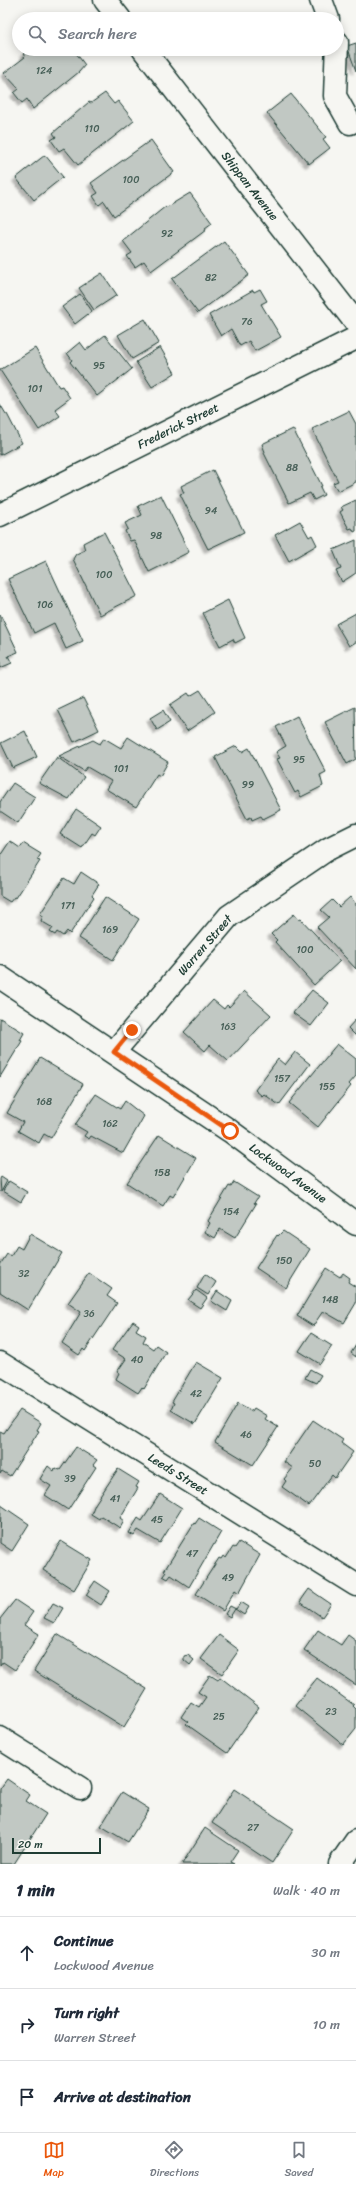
<!DOCTYPE html>
<meta charset="utf-8">
<style>
body{margin:0;font-family:Sriracha,sans-serif;background:#f2f2f3;color:#1f2937}
.scale{position:absolute;left:12px;bottom:10px;width:89px;box-sizing:border-box;padding-left:4px;border:2px solid #1f3d34;border-top:0;font-size:11px;line-height:14px;white-space:nowrap;color:#1f3d34;-webkit-text-stroke:3px #f6f6f2;paint-order:stroke}
.stop{position:absolute;width:12px;height:12px;margin:-9px;border:3px solid #ea580c;border-radius:50%;background:#fff}
.stop.end{background:#ea580c;border-color:#fff;box-shadow:0 1px 4px #0008}
.list{margin:0;padding:0;list-style:none}
h2{display:flex;justify-content:space-between;align-items:center;height:52px;margin:0;padding:0 16px;font-size:17px}
h2 small{font-size:13px;font-weight:400;color:#747a83}
.list li{display:grid;grid-template-columns:26px 1fr auto;gap:12px;align-items:center;box-sizing:border-box;height:72px;padding:0 16px;border-top:1px solid #e0e1e3}
.list b{display:block;font-size:15px;white-space:nowrap}
.list p{margin:0;font-size:13px;white-space:nowrap;color:#747a83}
.list em{font-size:13px;font-style:normal;color:#747a83}
.icon{flex:none;width:22px;height:22px;fill:none;stroke:currentColor;stroke-width:2;stroke-linecap:round;stroke-linejoin:round}
.map{position:relative;flex:none;width:356px;height:1864px;overflow:hidden}
.search{position:absolute;background:#fff;box-shadow:0 2px 10px #0003;left:12px;right:12px;top:12px;height:44px;display:flex;align-items:center;gap:10px;box-sizing:border-box;padding:0 14px;border-radius:22px;color:#747a83;font-size:15px}
.sheet{height:268px;background:#fff}
nav{display:flex;justify-content:space-around;align-items:center;box-sizing:border-box;height:56px;border-top:1px solid #e0e1e3;background:#fff;font-size:11px;color:#747a83}
nav a{display:grid;justify-items:center;gap:2px}
nav .on{color:#ea580c}
.map>svg:first-child{display:block}
.building{fill:#c1c8c3;stroke:#1f3d34;filter:url(#shadow)}
.lines{fill:none;stroke-linecap:round;stroke-linejoin:round}
.minor-casing{stroke:#1f3d34;stroke-width:25}
.minor{stroke:#f6f6f2;stroke-width:22}
.route{stroke:#ea580c;stroke-width:5}
.labels{text-anchor:middle;stroke-width:3;stroke-linejoin:round;paint-order:stroke}
.number-label{font-size:10px;fill:#486058}
.street-label{font-size:12px;fill:#1f3d34;stroke:#f6f6f2}
</style>
<div class="map">
<svg width="356" height="1864" viewBox="0 0 356 1864">
<defs>
<filter id="shadow"><feDropShadow dx="-3.5" dy="3.5" stdDeviation="1" flood-color="#0004"/></filter>
</defs>
<rect width="100%" height="100%" fill="#f6f6f2"/>
<filter id="ink" filterUnits="userSpaceOnUse"><feTurbulence type="fractalNoise" baseFrequency=".025" numOctaves="2"/><feDisplacementMap in="SourceGraphic" scale="8" xChannelSelector="R" yChannelSelector="G"/><feConvolveMatrix kernelMatrix="1 2 1 2 8 2 1 2 1" color-interpolation-filters="sRGB"/></filter>
<g filter="url(#ink)">
<path class="building" d="M356 43V71L347 46Z
M30 49H73L85 65 79 72 33 109 27 99 22 103 14 93 19 89 4 73 25 57 23 54Z
M105 93 114 104 118 101 134 121 78 165 64 148 59 151 51 140 56 137 53 133 89 102 91 103Z
M291 94 326 137 323 139 330 148 309 164 267 113Z
M151 140 174 172 114 216 104 201 99 205 93 196 98 193 91 183Z
M45 155 63 177 34 200 16 178Z
M190 193 212 223 205 228 206 230 151 271 144 261 135 267 127 256 132 253 123 241 166 206 167 207Z
M224 241 249 275 198 313 172 279Z
M102 273 117 295 94 310 79 288Z
M260 289 267 301 261 304 281 337 255 351 249 341 240 346 231 329 221 336 209 315 253 290 254 292Z
M80 294 92 311 75 324 62 307Z
M145 319 159 343 132 359 118 335Z
M105 335 132 369 97 396 70 362 72 360 67 353 80 342 86 350Z
M160 347 175 373 152 387 136 362Z
M35 348 59 387 62 386 70 398 55 409 60 416 39 430 0 370Z
M0 404 6 414H7L22 443 0 455Z
M349 411 356 424V482L338 491 333 483 338 481 312 429Z
M293 429 322 486 320 487 324 495 314 500 310 493 289 503 264 453 265 452 262 444Z
M213 470 244 532 208 549 180 494 184 493 181 486Z
M161 495 189 552 149 572 134 540 130 541 125 531 128 529 125 523 142 515 138 506Z
M356 500V531L354 532 352 528 349 529 340 512 343 510 341 507Z
M300 521 309 537 312 535 317 545 289 561 275 535Z
M104 532 137 596 100 615 73 559 76 554 85 550 83 543Z
M356 540V573L342 582 336 571 341 569 333 550Z
M46 561 83 641 66 649 54 623 34 633 8 579Z
M228 600 245 638 235 643 233 639 220 646 203 613Z
M356 613V642L349 646 336 624Z
M0 614 18 652 8 656 12 663 0 668Z
M200 690 215 712 187 731 170 705 188 693 190 696Z
M83 698 99 730 74 742 58 710Z
M355 707 356 759 347 764 325 722Z
M163 710 170 722 157 730 150 718Z
M297 716 326 772 320 775 323 786 301 797 298 791 295 793 277 759 280 758 276 752 286 746 276 727Z
M25 731 37 757 13 768 1 743Z
M128 737 168 762 160 776 157 774 136 807 106 789 111 781 87 767 84 771 59 756 93 740 100 744 104 738 121 748Z
M236 746 242 752 249 748 281 810 263 819 261 816 252 820 251 817 247 819 215 757Z
M57 757 84 777 69 799 39 783Z
M13 783 35 797 18 823 0 811V802Z
M76 809 101 826 95 835 92 833 82 848 60 834Z
M10 841 20 848 23 843 41 854 37 860 40 861 16 898 14 897 10 902 0 896V856Z
M81 872 99 884 92 895 94 897 70 934 67 931 63 936 57 932 55 935 50 932 53 928 41 921 43 916 40 914 64 878 74 884Z
M105 897 139 919 113 960 79 938Z
M350 897 356 904V969L317 927 329 917 321 910 332 900 339 907Z
M294 914 299 920 301 919 340 961 314 985 275 942 277 940 271 934Z
M312 990 329 1003 311 1026 293 1013Z
M244 991 271 1015 228 1061 210 1045 205 1051 184 1032 213 1000 224 1009 227 1005 229 1007Z
M0 1018 24 1033 20 1040 22 1041 0 1077Z
M356 1019V1036L348 1028Z
M337 1044 356 1059V1076L349 1084 351 1086 318 1127 289 1103Z
M295 1052 310 1064 279 1105 264 1094 262 1096 255 1090 278 1059 285 1065Z
M40 1058 83 1084 51 1138 44 1134 39 1143 18 1131 23 1122 7 1113Z
M96 1094 120 1109 125 1101 144 1116 123 1153 91 1136 89 1139 84 1136 87 1132 75 1125Z
M159 1135 196 1158 173 1197 170 1195 163 1206 127 1183Z
M1 1177 7 1181 1 1192 0 1179Z
M9 1181 27 1192 21 1202 3 1191Z
M234 1182 258 1197 254 1203 256 1204 235 1238 220 1229 215 1238 205 1232 210 1223 208 1221 229 1186 231 1187Z
M283 1231 310 1249 286 1288 256 1268 277 1235 278 1236Z
M30 1234 62 1253 28 1310 0 1292V1265L7 1254 11 1256 17 1246 22 1249Z
M326 1268 340 1277 343 1273 350 1278 348 1282 356 1287V1303L344 1323 323 1311 313 1326 297 1316Z
M89 1273 112 1289 107 1296 117 1303 85 1351 83 1349 79 1355 62 1343 81 1312 68 1303Z
M205 1274 216 1282 208 1295 197 1288Z
M196 1290 207 1298 200 1308 188 1300Z
M217 1291 232 1301 227 1311 211 1301Z
M133 1321 139 1325 136 1330 146 1336 143 1342 153 1349 156 1345 166 1352 144 1389 142 1387 138 1393 116 1379 119 1373 117 1372 126 1359 112 1350Z
M311 1333 332 1346 320 1364 299 1351Z
M356 1345V1357L351 1353Z
M196 1362 223 1378 195 1424 171 1410 174 1403 172 1402Z
M310 1369 321 1375 316 1383 305 1378Z
M238 1403 252 1411 254 1408 267 1416 265 1419 278 1427 253 1465 215 1442Z
M20 1410 41 1423 37 1430 39 1431 10 1476 2 1471 0 1474V1431L4 1433Z
M313 1420 343 1440 341 1443 353 1452 335 1478 332 1475 309 1506 282 1487 286 1481 284 1479 293 1468 284 1462Z
M76 1447 97 1460 93 1465 96 1467 68 1510 45 1495 51 1486 40 1479 48 1466 54 1471 55 1468 60 1470Z
M118 1469 139 1482 136 1487 138 1488 120 1518 124 1521 120 1528 101 1516 99 1519 91 1514 95 1504Z
M160 1494 182 1508 160 1543 138 1530 134 1536 129 1533 138 1518 142 1521Z
M1 1505 29 1524 12 1551 0 1543Z
M199 1518 221 1532 189 1587 171 1575 168 1579 163 1576 166 1572 164 1571 194 1523 195 1524Z
M61 1541 92 1560 74 1590 43 1570Z
M239 1542 260 1555 239 1593 235 1590 223 1611 196 1594 219 1558 221 1559 223 1556 226 1558 233 1547 235 1548Z
M95 1581 110 1591 101 1605 86 1595Z
M309 1589 331 1604 322 1617 300 1602Z
M15 1600 33 1612 24 1625 39 1634 15 1670 3 1662 0 1666V1619Z
M241 1602 249 1607 244 1615 235 1609 230 1617 225 1614 230 1606 236 1609Z
M53 1603 63 1608 54 1623 44 1618Z
M318 1630 341 1645 348 1635 356 1641V1685L304 1650Z
M57 1634 147 1689 124 1727 34 1671Z
M219 1635 239 1650 222 1674 201 1659Z
M188 1655 194 1660 190 1665 184 1660V1656Z
M210 1675 218 1680 220 1677 259 1707 227 1753 186 1724 188 1722 181 1717 191 1702 199 1707 206 1697 198 1692Z
M317 1678 354 1705 353 1706 356 1709V1729L343 1745 295 1706Z
M7 1779 30 1795 26 1801 46 1814 14 1864H0V1789Z
M234 1789 294 1829 272 1863 212 1823Z
M122 1792 149 1809 128 1842 101 1826Z
M205 1828 238 1850 230 1862 234 1864H182Z"/>
<g class="lines">
<defs>
<path id="minor" d="M105 0 120 19
M321 0 328 19
M337 42 335 96 350 123
M143 49 356 323
M0 515 356 338
M0 977 230 1131 356 1224
M114 1052 229 916 328 849 356 835
M0 1363 356 1585
M0 1738 80 1788
M340 1864 356 1841"/>
</defs>
<use href="#minor" class="minor-casing"/>
<use href="#minor" class="minor"/>
</g>
</g>
<g class="lines" filter="url(#ink)">
<path class="route" d="M132 1030 114 1052 230 1131"/>
</g>
<g class="labels">
<g class="number-label">
<text x="44" y="74">124</text>
<text x="92" y="132">110</text>
<text x="131" y="183">100</text>
<text x="167" y="237">92</text>
<text x="211" y="281">82</text>
<text x="247" y="325">76</text>
<text x="99" y="369">95</text>
<text x="35" y="392">101</text>
<text x="292" y="471">88</text>
<text x="211" y="514">94</text>
<text x="156" y="539">98</text>
<text x="104" y="578">100</text>
<text x="45" y="608">106</text>
<text x="299" y="763">95</text>
<text x="121" y="772">101</text>
<text x="248" y="788">99</text>
<text x="68" y="909">171</text>
<text x="110" y="933">169</text>
<text x="305" y="953">100</text>
<text x="228" y="1030">163</text>
<text x="282" y="1082">157</text>
<text x="327" y="1090">155</text>
<text x="44" y="1105">168</text>
<text x="110" y="1127">162</text>
<text x="162" y="1176">158</text>
<text x="231" y="1215">154</text>
<text x="284" y="1264">150</text>
<text x="24" y="1277">32</text>
<text x="330" y="1303">148</text>
<text x="89" y="1317">36</text>
<text x="137" y="1363">40</text>
<text x="196" y="1397">42</text>
<text x="246" y="1438">46</text>
<text x="315" y="1467">50</text>
<text x="70" y="1482">39</text>
<text x="115" y="1502">41</text>
<text x="157" y="1523">45</text>
<text x="192" y="1557">47</text>
<text x="228" y="1581">49</text>
<text x="331" y="1715">23</text>
<text x="219" y="1720">25</text>
<text x="253" y="1831">27</text>
</g>
<g class="street-label">
<text transform="translate(250 186) rotate(52)" y="4">Shippan Avenue</text>
<text transform="translate(178 426) rotate(-26)" y="4">Frederick Street</text>
<text transform="translate(205 945) rotate(-49)" y="4">Warren Street</text>
<text transform="translate(288 1173) rotate(36)" y="4">Lockwood Avenue</text>
<text transform="translate(178 1474) rotate(32)" y="4">Leeds Street</text>
</g>
</g>
</svg>
<div class="scale">20 m</div>
<div class="stop" style="left:230px;top:1131px"></div>
<div class="stop end" style="left:132px;top:1030px"></div>
<div class="search"><svg class="icon" aria-label="search" viewBox="0 0 24 24"><circle cx="10" cy="10" r="6"/><path d="M15 15l6 6"/></svg>Search here</div>
</div>
<section class="sheet">
<h2>1 min<small>Walk · 40 m</small></h2>
<ul class="list">
<li><svg class="icon" aria-label="ahead" viewBox="0 0 24 24"><path d="M12 20V5M6 11l6-6 6 6"/></svg><div><b>Continue</b><p>Lockwood Avenue</p></div><em>30 m</em></li>
<li><svg class="icon" aria-label="right" viewBox="0 0 24 24"><path d="M7 20v-9h11M14 6l5 5-5 5"/></svg><div><b>Turn right</b><p>Warren Street</p></div><em>10 m</em></li>
<li><svg class="icon" aria-label="arrive" viewBox="0 0 24 24"><path d="M6 21V4h12l-3 4 3 4H6"/></svg><div><b>Arrive at destination</b></div></li>
</ul>
</section>
<nav>
<a class="on"><svg class="icon" aria-label="map" viewBox="0 0 24 24"><path d="M3 6l6-2 6 2 6-2v14l-6 2-6-2-6 2zM9 4v14M15 6v14"/></svg>Map</a>
<a><svg class="icon" aria-label="directions" viewBox="0 0 24 24"><path d="M12 3l9 9-9 9-9-9zM9 14v-3h6M13 9l2 2-2 2"/></svg>Directions</a>
<a><svg class="icon" aria-label="saved" viewBox="0 0 24 24"><path d="M7 4h10v16l-5-4-5 4z"/></svg>Saved</a>
</nav>
